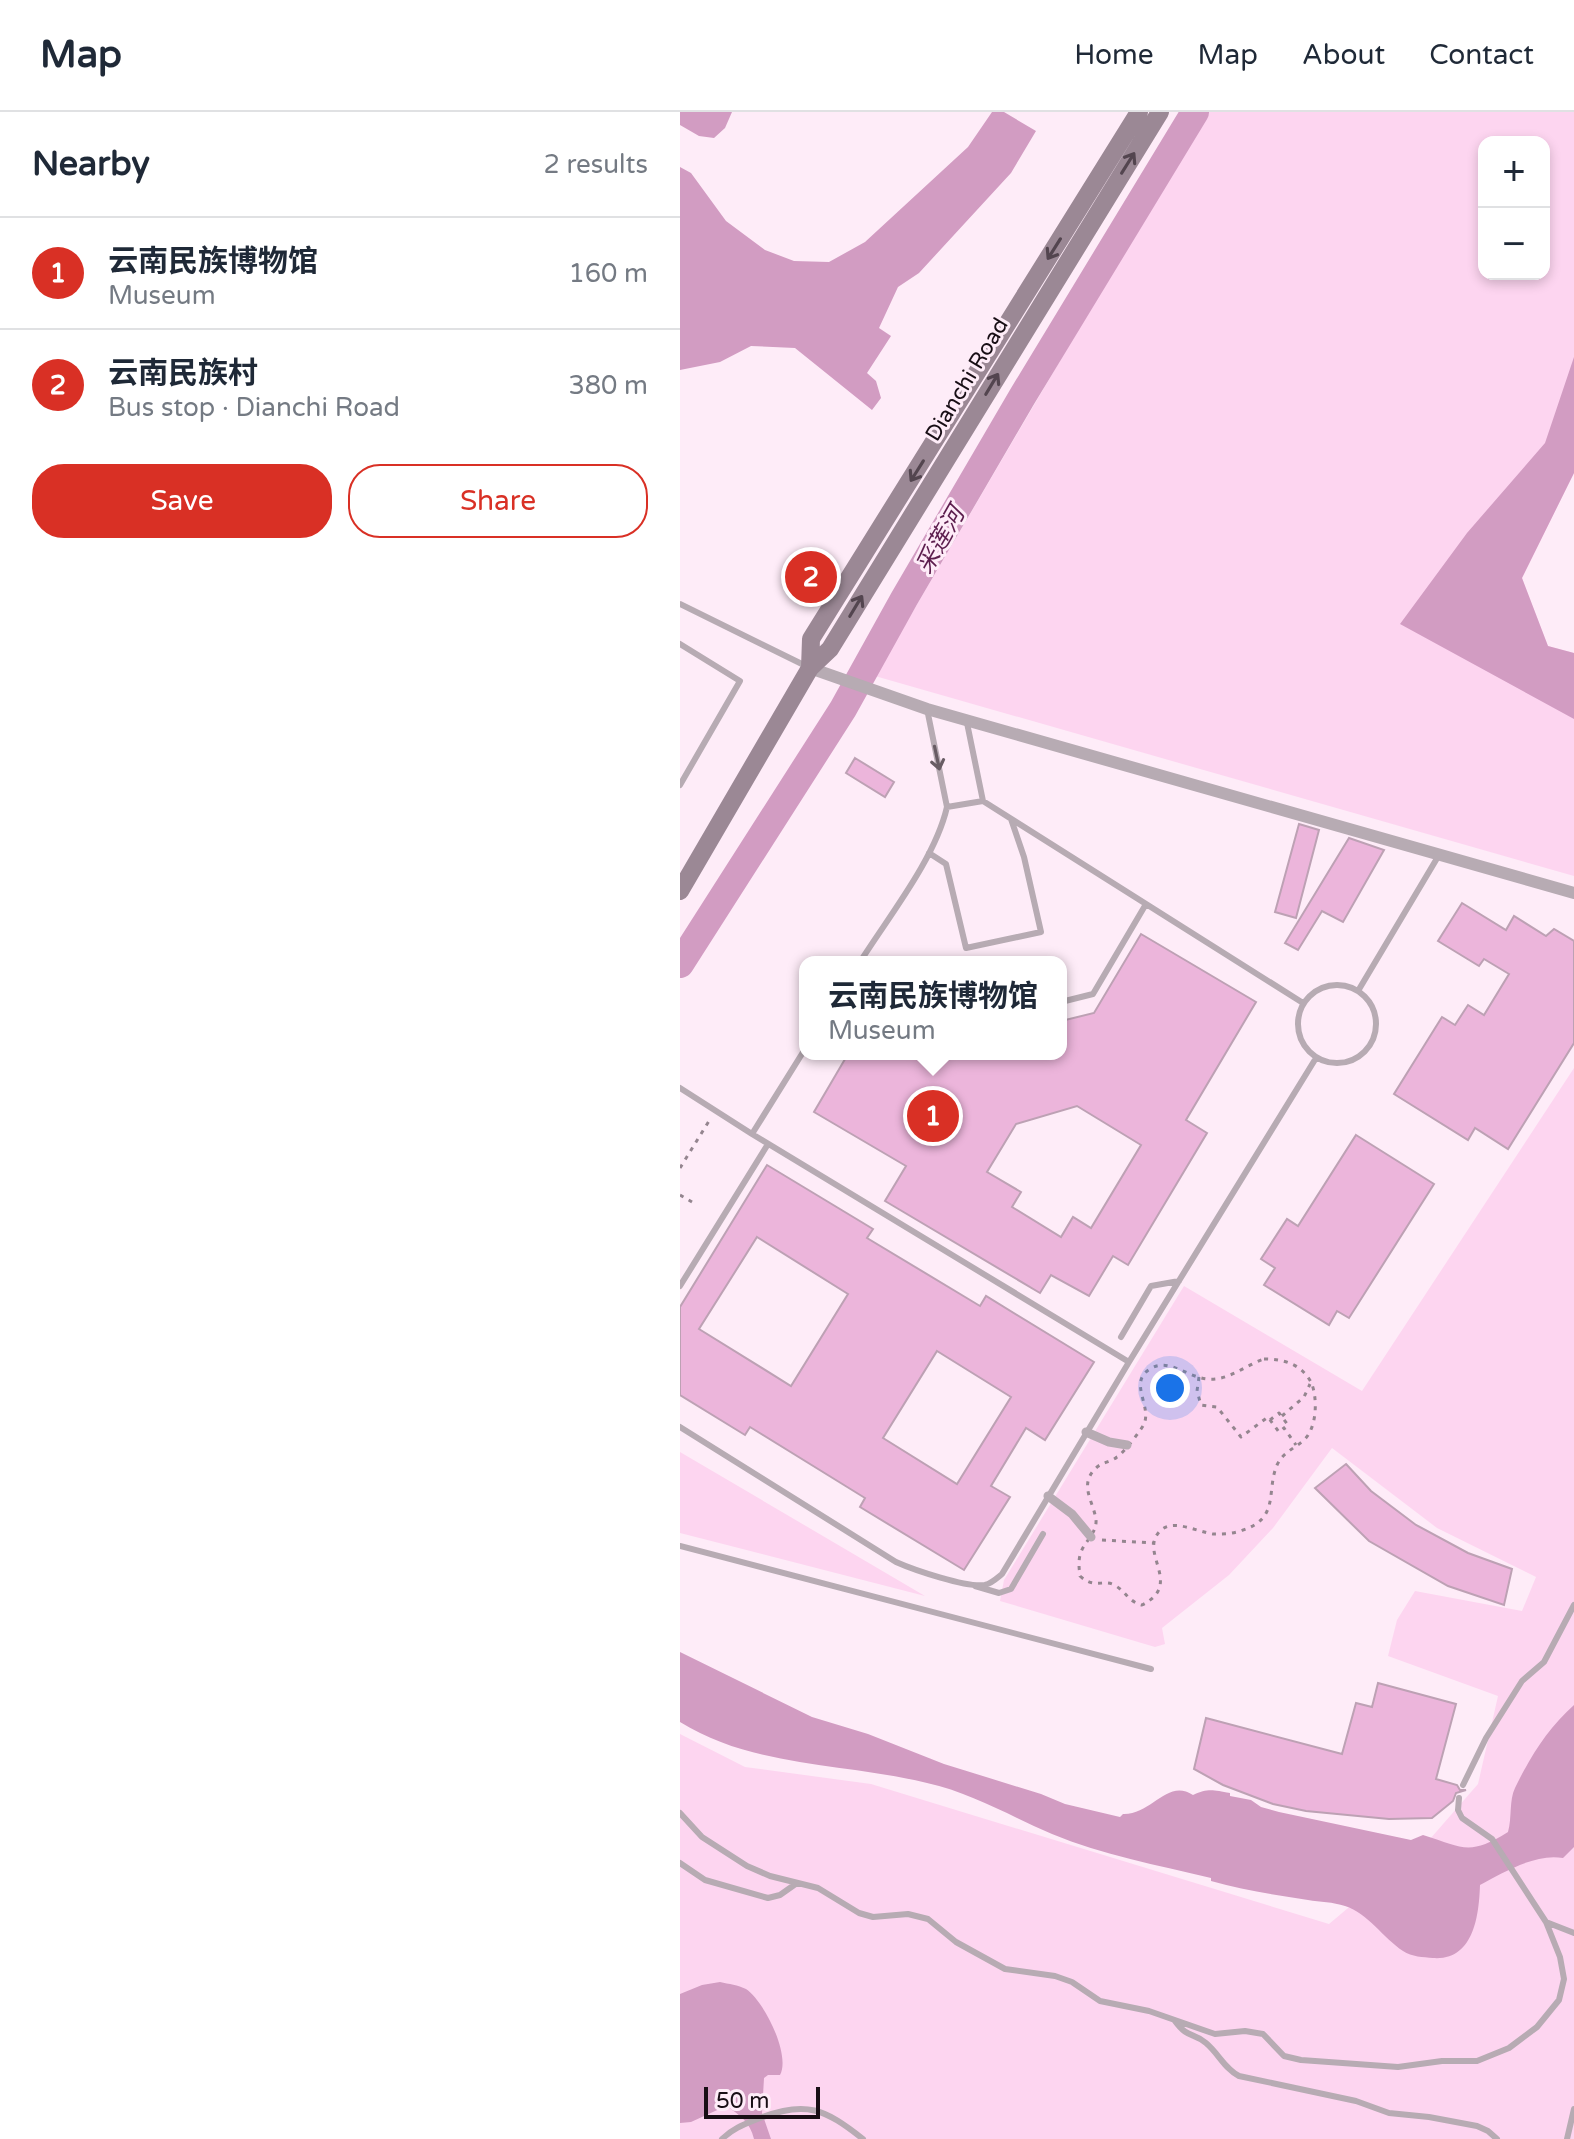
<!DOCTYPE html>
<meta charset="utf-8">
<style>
body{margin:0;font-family:"Varela Round","Noto Sans SC",sans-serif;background:#f6f6f7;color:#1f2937}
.controls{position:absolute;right:24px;top:24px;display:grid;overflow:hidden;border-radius:16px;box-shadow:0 4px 12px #0003}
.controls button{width:72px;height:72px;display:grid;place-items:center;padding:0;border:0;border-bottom:2px solid #e0e1e3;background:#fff;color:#1f2937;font:40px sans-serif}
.scale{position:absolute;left:24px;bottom:20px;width:116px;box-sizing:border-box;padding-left:8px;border:4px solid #180e15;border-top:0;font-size:22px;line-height:28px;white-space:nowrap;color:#180e15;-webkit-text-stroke:6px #feecf8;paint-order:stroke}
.you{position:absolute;left:490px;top:1276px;width:28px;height:28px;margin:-20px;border:6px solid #fff;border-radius:50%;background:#1a73e8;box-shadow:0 0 0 12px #1a73e833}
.badge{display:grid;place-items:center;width:52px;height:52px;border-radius:50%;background:#d93025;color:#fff;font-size:26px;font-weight:700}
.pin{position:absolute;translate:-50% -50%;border:4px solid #fff;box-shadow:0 2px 8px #0006}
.popup{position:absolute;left:119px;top:844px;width:268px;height:104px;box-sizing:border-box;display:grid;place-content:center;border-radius:16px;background:#fff;filter:drop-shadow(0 2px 6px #0005);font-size:26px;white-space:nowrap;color:#747a83}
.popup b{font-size:30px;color:#1f2937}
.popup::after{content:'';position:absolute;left:50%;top:100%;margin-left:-16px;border:16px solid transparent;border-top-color:#fff}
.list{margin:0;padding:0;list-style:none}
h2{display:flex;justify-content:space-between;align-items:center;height:104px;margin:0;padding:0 32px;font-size:34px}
h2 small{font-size:26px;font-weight:400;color:#747a83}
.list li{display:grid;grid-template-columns:52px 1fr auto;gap:24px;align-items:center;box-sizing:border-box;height:112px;padding:0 32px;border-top:2px solid #e0e1e3}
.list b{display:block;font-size:30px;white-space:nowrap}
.list p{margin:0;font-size:26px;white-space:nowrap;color:#747a83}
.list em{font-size:26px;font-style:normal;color:#747a83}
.actions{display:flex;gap:16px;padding:24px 32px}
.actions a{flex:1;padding:18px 0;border:2px solid #d93025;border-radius:32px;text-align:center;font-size:28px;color:#d93025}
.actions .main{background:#d93025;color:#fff}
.map{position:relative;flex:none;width:894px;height:2027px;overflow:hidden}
header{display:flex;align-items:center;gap:48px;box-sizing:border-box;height:112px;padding:0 40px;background:#fff;border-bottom:2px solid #e0e1e3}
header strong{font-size:38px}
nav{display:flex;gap:44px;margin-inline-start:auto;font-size:28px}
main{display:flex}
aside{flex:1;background:#fff}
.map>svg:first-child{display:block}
.green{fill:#fdd5f0;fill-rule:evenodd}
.water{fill:#d29cc2}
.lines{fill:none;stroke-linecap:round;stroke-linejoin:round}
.river{stroke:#d29cc2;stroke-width:28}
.building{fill:#ecb5db;stroke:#bda1b4;stroke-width:2;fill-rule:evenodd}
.path{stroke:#94858f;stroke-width:3;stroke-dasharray:4 6;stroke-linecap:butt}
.service{stroke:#b7abb3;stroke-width:6}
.pedestrian{stroke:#b7abb3;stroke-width:9}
.minor{stroke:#b7abb3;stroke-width:12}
.secondary{stroke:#9b8895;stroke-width:18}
.oneway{stroke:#53454f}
.oneway2{stroke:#685c64}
.labels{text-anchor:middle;stroke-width:6;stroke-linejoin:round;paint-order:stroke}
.street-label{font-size:22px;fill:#180e15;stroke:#feecf8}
.water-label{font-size:24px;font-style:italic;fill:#5c1d4d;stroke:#feecf8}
</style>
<header>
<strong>Map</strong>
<nav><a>Home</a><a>Map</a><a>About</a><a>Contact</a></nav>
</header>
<main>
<aside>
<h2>Nearby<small>2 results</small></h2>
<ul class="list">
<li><span class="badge">1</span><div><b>云南民族博物馆</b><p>Museum</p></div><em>160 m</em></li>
<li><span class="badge">2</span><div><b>云南民族村</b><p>Bus stop · Dianchi Road</p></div><em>380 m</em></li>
</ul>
<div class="actions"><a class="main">Save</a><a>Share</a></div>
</aside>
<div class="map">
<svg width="894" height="2027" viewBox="0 0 894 2027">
<rect width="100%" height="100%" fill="#feecf8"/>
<path class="green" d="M526 0H894V361L842 466 868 534 894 541V764L195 564ZM804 30H864V162H804Z
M894 956V2027H0V1622L65 1655 191 1672 649 1812 750 1727 798 1672 818 1584 708 1544 717 1508 735 1479 842 1499 856 1465 757 1416 652 1336 593 1416 549 1463 482 1516 485 1532 475 1535 320 1489 324 1468 504 1174 682 1279Z
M0 1340 245 1484 0 1421Z"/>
<path class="water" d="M0 0H52L45 16 34 26 19 24 0 13Z
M312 0H324L356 19 331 61 239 161 218 175 199 216 211 224 187 261 196 269 201 286 192 298 115 236 71 234 40 250 0 258V55L11 61 46 109 85 138 114 149 149 150 185 130 288 35Z
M894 245V361L842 466 868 534 894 541V607L720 512 787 421 865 331Z
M0 1540 132 1605 188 1622 264 1652 361 1682 385 1692 440 1705 443 1702C472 1703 487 1666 513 1683 528 1676 533 1678 550 1681V1684L571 1688 581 1695 599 1700 731 1728 743 1723C784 1736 789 1744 828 1720 832 1706 829 1688 835 1676 850 1645 868 1616 894 1593V1735L883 1746C856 1741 824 1760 800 1773 799 1803 794 1849 753 1846 743 1845 732 1845 723 1839 703 1826 688 1801 665 1794 653 1790 640 1790 628 1788 595 1783 563 1778 531 1769V1766C477 1753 423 1743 372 1722 330 1704 292 1681 247 1671 165 1651 74 1656 0 1610Z
M40 1870C49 1872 58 1873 66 1877 84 1889 111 1943 100 1963H88L84 1966 82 2001 91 2027H74C70 2010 60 2003 46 1994L11 2010 0 2011V1882L22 1873Z"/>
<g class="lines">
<path class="river" d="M0 852 163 597 224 487 342 285 515 0"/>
</g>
<path class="building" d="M175 646 214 670 205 685 166 661Z
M619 712 639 718 616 806 595 800Z
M669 726 704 738 663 810 642 799 618 838 605 831Z
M782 791 826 818 834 804 866 824 874 817 894 829V931L828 1037 795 1016 788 1028 714 982 762 905 775 913 788 893 804 903 829 862 804 847 799 854 758 829Z
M461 822 576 890 506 1008 527 1021 448 1153 433 1144 409 1184 371 1163 360 1181 205 1089 226 1054 134 1000 168 942H381V909L414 901ZM397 994 461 1033 411 1116 393 1105 381 1125 332 1095 341 1080 307 1060 336 1012Z
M676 1023 754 1072 669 1206 657 1199 649 1213 584 1173 595 1156 581 1147 607 1107 618 1114Z
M87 1053 193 1117 187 1126 300 1194 306 1184 414 1250 365 1328 346 1316 311 1374 330 1385 284 1458 180 1395 185 1386 70 1315 65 1323 0 1283V1195ZM77 1125 168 1182 111 1274 19 1217ZM257 1239 331 1285 277 1372 203 1326Z
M666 1352 691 1379 736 1413 788 1441 832 1457 824 1493 768 1474 689 1429 635 1376Z
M698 1571 776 1592 756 1667 777 1673 780 1678H786L776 1681 773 1689 752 1706 709 1707 626 1699 593 1692 543 1673 514 1657 526 1606 662 1642 676 1591 692 1595Z"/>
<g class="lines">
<path class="path" d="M0 1056 29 1009
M0 1083 12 1090
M584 1247C604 1247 621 1252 631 1270 638 1286 637 1316 624 1328 614 1337 603 1340 597 1353 586 1379 600 1406 563 1418 554 1422 543 1422 533 1422 518 1420 492 1406 480 1419 458 1441 504 1472 462 1493 449 1490 447 1481 436 1474 424 1466 415 1478 400 1464 399 1456 398 1448 401 1440 405 1429 417 1421 416 1408 414 1390 398 1373 416 1356 422 1350 431 1350 437 1345 442 1343 462 1317 464 1312 472 1294 448 1270 470 1257 489 1245 508 1266 528 1267 548 1269 566 1253 584 1247Z
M519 1265 517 1279 521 1293 537 1295 561 1325 588 1305 599 1320 604 1316 616 1333
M602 1304 624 1285 630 1272
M590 1308 599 1301 608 1313 604 1316
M422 1428 474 1431"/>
<path class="service" d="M0 492 126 554
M0 532 60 569 0 673
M247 597 267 695
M287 611 303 689
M249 741 266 752 286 836 361 820 344 745 331 707
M180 850C209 804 255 747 267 695L303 689 623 891
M618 912a39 39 0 1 1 78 0a39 39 0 1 1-78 0Z
M678 879 759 743
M381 890 413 882 466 792
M125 937 72 1022 449 1250 636 946
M0 976 72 1022
M0 1174 88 1032
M441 1225 471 1174 499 1169
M0 1315 216 1450C234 1458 287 1476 305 1473 312 1471 317 1466 322 1462L449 1250
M0 1434 471 1557
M295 1474 319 1481 331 1477 363 1422
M783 1673 806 1626 842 1569 864 1550 894 1493
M0 1701 22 1725 67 1754 90 1764 138 1776 179 1801 193 1805 228 1802 248 1807 276 1830 325 1857 375 1864 392 1870 420 1889 469 1899 535 1922 565 1919 583 1922 604 1944 621 1948 718 1955 762 1949H797L829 1936 857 1915 879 1888 884 1867 880 1845 866 1810 812 1727 782 1706 778 1698 779 1686
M0 1751 25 1768 88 1786 100 1783 117 1771
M866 1810 894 1821
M495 1909C508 1927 513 1920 526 1931 539 1942 544 1956 559 1964L676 1989 709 2001 749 2005 797 2014 808 2019 817 2027
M42 2027C53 2016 65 2012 80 2006 126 1988 145 1997 183 2027
M887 2027 894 1997"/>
<path class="pedestrian" d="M406 1320 429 1330 447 1333
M368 1384 392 1402 411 1425"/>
<path class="minor" d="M130 556 247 597 894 781"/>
<path class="secondary" d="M130 556 131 527 459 0
M0 779 130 556 150 537 480 0"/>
</g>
<defs><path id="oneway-shaft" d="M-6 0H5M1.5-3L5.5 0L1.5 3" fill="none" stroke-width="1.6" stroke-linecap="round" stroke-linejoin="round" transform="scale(2)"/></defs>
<g class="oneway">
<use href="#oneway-shaft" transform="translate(448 51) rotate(-58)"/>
<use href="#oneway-shaft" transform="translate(374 137) rotate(122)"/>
<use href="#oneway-shaft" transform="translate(312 272) rotate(-59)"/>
<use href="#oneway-shaft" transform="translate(237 359) rotate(122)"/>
<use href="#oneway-shaft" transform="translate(176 494) rotate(-59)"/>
</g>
<use class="oneway2" href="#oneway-shaft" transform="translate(257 646) rotate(78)"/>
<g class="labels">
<g class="street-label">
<text transform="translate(286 267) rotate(-59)" y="8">Dianchi Road</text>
</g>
<g class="water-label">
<text transform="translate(260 428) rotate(-60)" y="8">采莲河</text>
</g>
</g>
</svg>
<div class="controls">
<button>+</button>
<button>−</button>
</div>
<div class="scale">50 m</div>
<div class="you"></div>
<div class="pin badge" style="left:253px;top:1004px">1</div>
<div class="popup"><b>云南民族博物馆</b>Museum</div>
<div class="pin badge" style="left:131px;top:465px">2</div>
</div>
</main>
